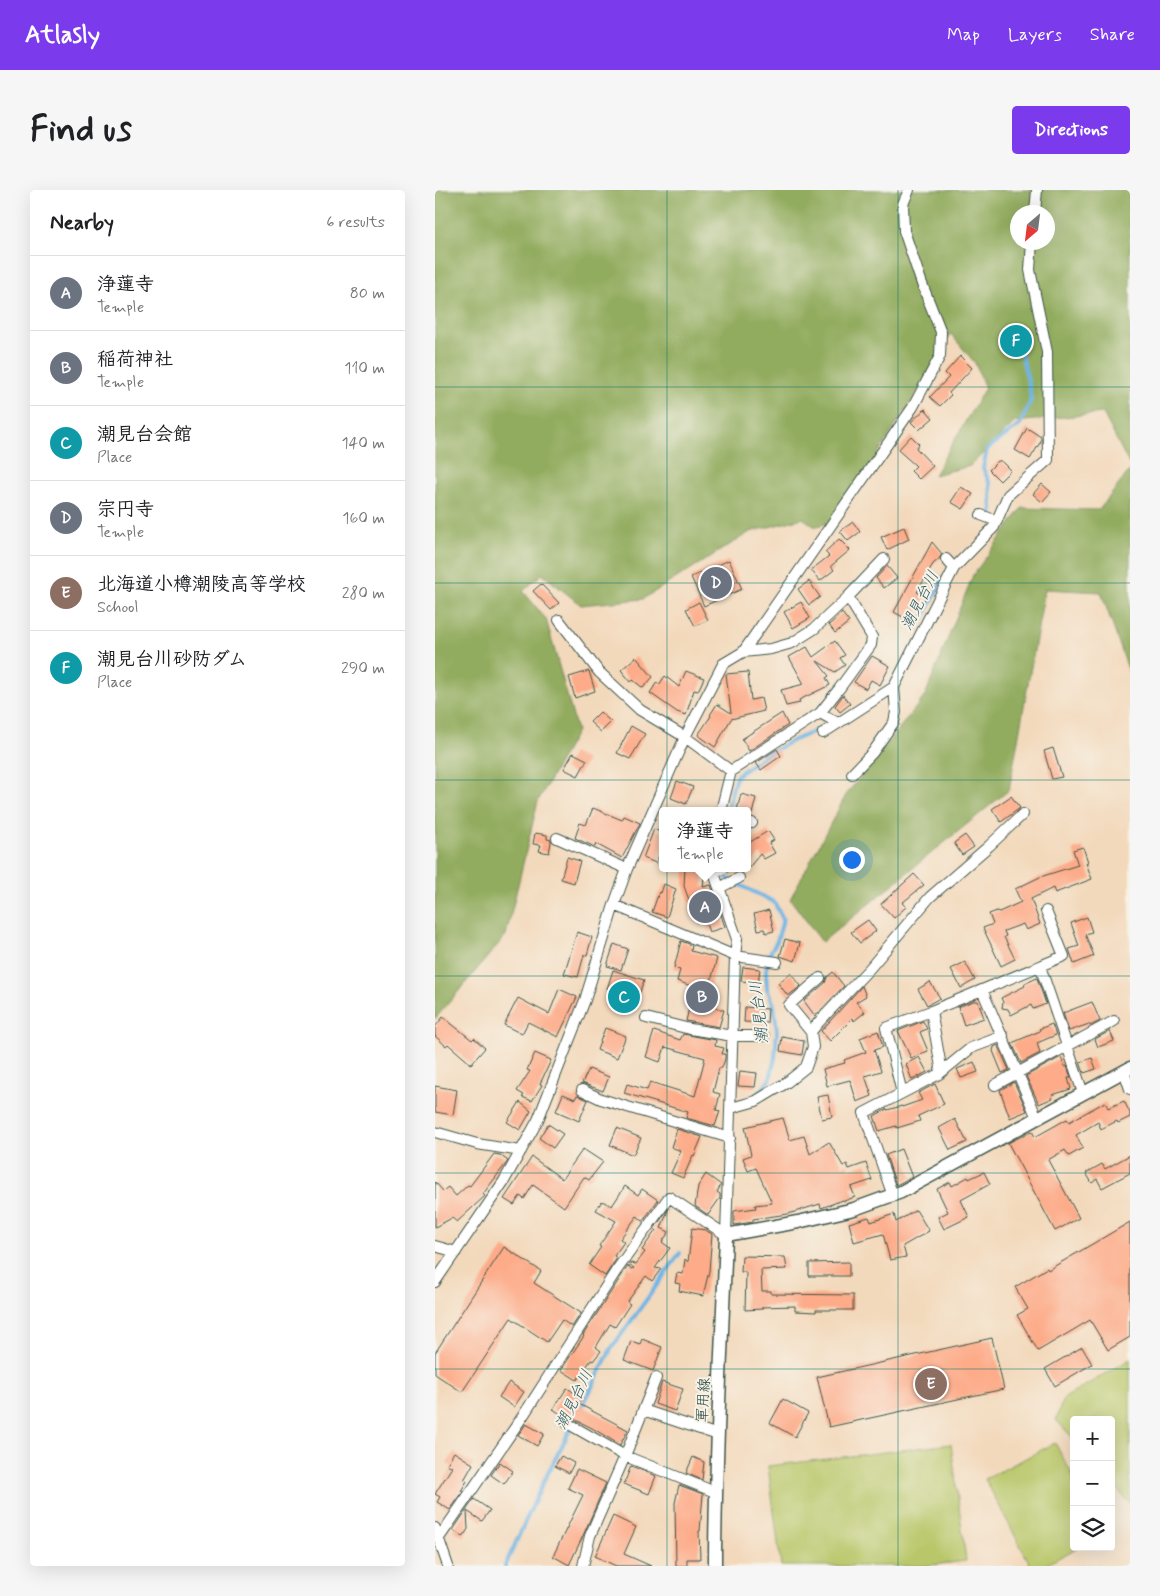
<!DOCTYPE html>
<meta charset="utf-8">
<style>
body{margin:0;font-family:Mynerve,"Klee One",sans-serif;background:#f6f6f6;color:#202124}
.controls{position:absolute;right:15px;bottom:15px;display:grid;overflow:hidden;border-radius:5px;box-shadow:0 5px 20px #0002}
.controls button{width:45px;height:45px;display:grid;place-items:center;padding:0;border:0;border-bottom:1px solid #e0e0e0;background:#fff;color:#202124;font:25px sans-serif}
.compass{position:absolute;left:575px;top:15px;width:45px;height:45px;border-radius:50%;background:#fff;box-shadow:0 5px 20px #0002;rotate:208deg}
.you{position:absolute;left:416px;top:669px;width:18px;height:18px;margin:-12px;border:4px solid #fff;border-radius:50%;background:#1a73e8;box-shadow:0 0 0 8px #1a73e833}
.badge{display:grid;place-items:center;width:32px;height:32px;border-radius:50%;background:#7c3aed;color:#fff;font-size:16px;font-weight:700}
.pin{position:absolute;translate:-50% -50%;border:2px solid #fff;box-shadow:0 1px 5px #0006}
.popup{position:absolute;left:224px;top:617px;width:92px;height:65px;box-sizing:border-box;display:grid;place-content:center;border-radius:5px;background:#fff;filter:drop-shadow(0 1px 4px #0005);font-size:16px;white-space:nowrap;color:#757577}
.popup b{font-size:19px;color:#202124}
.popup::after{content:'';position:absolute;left:50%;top:100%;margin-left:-10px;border:10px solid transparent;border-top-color:#fff}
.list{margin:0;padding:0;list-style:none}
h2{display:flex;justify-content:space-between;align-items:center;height:65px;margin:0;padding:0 20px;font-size:21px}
h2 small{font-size:16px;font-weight:400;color:#757577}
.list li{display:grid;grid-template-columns:32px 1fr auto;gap:15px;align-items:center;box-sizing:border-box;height:75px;padding:0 20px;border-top:1px solid #e0e0e0}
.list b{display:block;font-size:19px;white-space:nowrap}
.list p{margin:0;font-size:16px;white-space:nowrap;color:#757577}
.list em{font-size:16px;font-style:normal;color:#757577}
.icon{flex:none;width:28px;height:28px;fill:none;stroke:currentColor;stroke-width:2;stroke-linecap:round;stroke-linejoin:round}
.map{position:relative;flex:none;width:695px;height:1376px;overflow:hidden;border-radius:5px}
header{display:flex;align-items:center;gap:30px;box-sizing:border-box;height:70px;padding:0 25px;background:#7c3aed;color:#fff}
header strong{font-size:24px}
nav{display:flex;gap:28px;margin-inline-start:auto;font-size:18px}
.intro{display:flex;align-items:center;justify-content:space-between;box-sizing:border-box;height:120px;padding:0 30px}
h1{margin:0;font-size:35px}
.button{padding:12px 22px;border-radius:5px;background:#7c3aed;color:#fff;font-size:18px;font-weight:700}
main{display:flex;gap:30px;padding:0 30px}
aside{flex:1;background:#fff;border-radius:5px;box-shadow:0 5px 20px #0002}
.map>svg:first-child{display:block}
.green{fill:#b9c76a;stroke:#6c824f}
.forest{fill:#92ac5e;stroke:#587449;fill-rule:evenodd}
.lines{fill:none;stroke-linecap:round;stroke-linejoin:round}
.stream{stroke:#6eb5e5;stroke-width:4}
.building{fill:#fdab88}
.minor-casing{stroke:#3f5448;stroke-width:12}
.tertiary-casing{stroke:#3f5448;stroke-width:15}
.minor{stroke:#fff;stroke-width:10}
.tertiary{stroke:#fff;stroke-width:12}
.grid{fill:none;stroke:#0f766e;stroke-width:1;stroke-opacity:0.55}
.labels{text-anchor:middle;stroke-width:4;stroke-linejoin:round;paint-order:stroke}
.street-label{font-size:15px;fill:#1f3d34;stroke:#f7f3e8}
.water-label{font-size:16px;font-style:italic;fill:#335b60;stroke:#f7f3e8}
</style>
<header>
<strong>Atlasly</strong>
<nav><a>Map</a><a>Layers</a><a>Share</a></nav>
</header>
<div class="intro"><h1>Find us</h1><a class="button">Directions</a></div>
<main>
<aside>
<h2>Nearby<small>6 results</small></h2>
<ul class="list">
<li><span class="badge" style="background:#6b7280">A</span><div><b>浄蓮寺</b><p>Temple</p></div><em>80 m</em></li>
<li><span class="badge" style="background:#6b7280">B</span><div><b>稲荷神社</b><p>Temple</p></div><em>110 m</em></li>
<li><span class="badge" style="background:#0f9aa8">C</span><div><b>潮見台会館</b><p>Place</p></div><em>140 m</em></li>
<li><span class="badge" style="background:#6b7280">D</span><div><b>宗円寺</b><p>Temple</p></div><em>160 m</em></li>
<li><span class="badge" style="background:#8d6e63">E</span><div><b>北海道小樽潮陵高等学校</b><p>School</p></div><em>280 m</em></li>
<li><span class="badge" style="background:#0f9aa8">F</span><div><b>潮見台川砂防ダム</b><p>Place</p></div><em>290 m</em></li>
</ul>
</aside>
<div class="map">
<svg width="695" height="1376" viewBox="0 0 695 1376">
<rect width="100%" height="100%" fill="#f7f3e8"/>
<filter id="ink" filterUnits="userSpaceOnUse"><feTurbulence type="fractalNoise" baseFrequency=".02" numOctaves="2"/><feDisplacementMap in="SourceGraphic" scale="10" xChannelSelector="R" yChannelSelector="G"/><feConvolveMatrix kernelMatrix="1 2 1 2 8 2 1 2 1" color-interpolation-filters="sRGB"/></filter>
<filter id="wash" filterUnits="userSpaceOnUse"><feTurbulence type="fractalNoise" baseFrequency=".0096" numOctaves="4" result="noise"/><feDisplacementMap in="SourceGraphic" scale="20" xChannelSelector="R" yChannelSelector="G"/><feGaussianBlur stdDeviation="1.12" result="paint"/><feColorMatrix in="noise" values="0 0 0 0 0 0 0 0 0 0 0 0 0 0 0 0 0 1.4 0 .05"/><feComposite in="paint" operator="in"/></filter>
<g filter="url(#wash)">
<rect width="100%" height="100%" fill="#f3d9bc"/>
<path class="green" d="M695 1169V1314L676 1292V1230H639V1249L621 1230 628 1209Z
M620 1253 639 1288V1357H644L608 1376H596L550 1289Z
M516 1254 531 1371 488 1376H346L333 1276Z"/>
<path class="forest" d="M0 0H695V276L668 223 580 232 535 276 499 285 550 198 540 173 515 143 505 166 400 331 380 337 368 328 315 342 208 409 146 415 107 384 88 401 111 429 142 541 103 611 71 745 0 829ZM582 22H612V52H582Z
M695 280V485L666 402 610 399 574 600 387 752 355 709 411 605 490 506 538 385 587 318 664 320Z"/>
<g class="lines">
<path class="stream" d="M556 326 557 318 555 294 548 278 552 259 585 235 596 210 594 195 584 155
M488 429 508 388
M292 621 299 593 302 585 329 566 357 551 387 538
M284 680 293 689 339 712 348 729 342 751 333 766 331 782 332 798 339 815 342 841 340 868 335 889 323 905
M146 1219 176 1159 245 1063
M70 1376 107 1295 137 1236"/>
</g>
<g id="blocks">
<path class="building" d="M525 166 537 178 514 203 516 205 505 216 495 207 514 187 510 183Z
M490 219 498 228 484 240 476 232Z
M592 238 606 247V251L595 269 580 260Z
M476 246 484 254 481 258 498 276 484 289 476 281 481 276 463 260Z
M563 271H567L576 280 565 291 554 280Z
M607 294 616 302 607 312 598 304Z
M526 297 538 304 528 319 516 312Z
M418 332 425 342 413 351 405 341Z
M469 337 474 349 452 360 446 347Z
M404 349 415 360 396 376 399 380 385 391 376 380 394 366 390 362Z
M497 352 507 364 504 369 498 374 482 402 491 407 477 432 459 422Z
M294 370 307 399 269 416 256 387Z
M452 376 462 388 449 398 441 388Z
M374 391 385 407 374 415 363 399Z
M106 394 124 413 116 420 98 401Z
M264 412 273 430 260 436 251 419Z
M366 412 375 428 358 438 349 422Z
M407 423 414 432 400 443 394 435Z
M400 451 410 465 405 468 410 475 400 482 382 471 394 486 391 488 395 495 364 510 365 513 351 516 346 500 369 494 354 467 372 457 378 467Z
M437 466 455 476 445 495 436 490 431 499 419 492Z
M201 467 218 487 208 498 198 490 196 492 186 480Z
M154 481 160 501 140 508 134 487Z
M251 481 269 488 263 501 259 500 251 525 242 522 215 503 222 492 224 495 230 486 244 497Z
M313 482 316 510 326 508 329 521 296 529 280 557 263 545 276 526 275 525 282 514 296 523 291 484Z
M408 505 415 514 405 522 400 516Z
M165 522 176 532 166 542 155 532Z
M347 523 353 535 314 561 307 549Z
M196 536 210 544 195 569 182 563Z
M618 558 627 587 617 589 609 561Z
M342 559 346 566 326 580 321 573Z
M138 563 152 570 143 586 129 579Z
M242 591 258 597 251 614 236 608Z
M306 604 321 608 317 624 312 623V621L302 620Z
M576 606 585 618 566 632 557 619Z
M158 618 187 630 189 626 205 633 187 668 161 654 160 657 140 648 145 633 151 635Z
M219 639 228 643V657L221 673 208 668Z
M333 641 339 650 334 653 340 663 329 669 325 664 312 680V654Z
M100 643 112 645V649L116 650V652L114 663 104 661 106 655 98 654Z
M530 645 539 657 527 665 519 653Z
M648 657 653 672 651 673 657 689 620 703 618 698 596 709 605 734 591 740 588 734 569 741 571 746 569 747 580 769 566 776 548 738 558 734 554 724 562 721 564 722 586 712 580 699 605 687 643 675 638 660Z
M132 667 145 671 139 693 126 689Z
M250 678H270L268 697 276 695 290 737 274 742 265 718 262 733 249 696Z
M479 684 489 695 467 713 471 717 459 728 446 714Z
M229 694 241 699 232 727 217 722 224 702 226 703Z
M334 720 339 741 331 743 329 739 323 740 319 724Z
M652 727 657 742 650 744 659 766 639 774 634 759 644 756 636 733Z
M433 730 441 741 425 753 416 742Z
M142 742 157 747 152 765H149L143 787 129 784Z
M350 749 365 753 360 771 345 766Z
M246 751 257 755 256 761 282 768 273 803H274L271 815 289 820 284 837 251 831 259 797 242 791 245 780 239 778Z
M179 754 193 759 186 780 172 776Z
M530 772 540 790 526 798 516 779Z
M308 777 325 779 323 793 306 791Z
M178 780 209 790 198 822 172 814 176 800 172 799Z
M398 782 409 796 380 826 369 811 390 793 392 787Z
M356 783 366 796 353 806 343 793Z
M602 788 611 814 598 819 596 815 576 825 573 819 567 818 568 812 566 808 590 796 589 794Z
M495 792 505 808 492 815 483 799Z
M427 796 431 806 421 812 430 822 419 831 418 828 395 851 386 841Z
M124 799 142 807 123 847 93 832 87 844 69 835 83 808 114 824Z
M538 811H543L549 828 529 835 523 817Z
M657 812 665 831 655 836 654 834 634 841 628 823Z
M310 817 333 819 332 833 309 832Z
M8 827 37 850 39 848 50 858 36 874 13 854 11 856 0 846V837Z
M488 831 492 839 485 842 493 861 476 868 463 841Z
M617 834 621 845 602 853 605 863 586 873 577 853 605 841 604 839Z
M170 838 191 846 182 868 162 860Z
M219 841 245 850 248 844 281 850 280 856 289 858 287 864H290V869L287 878H284L278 902 285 904 281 920 285 921 280 936 251 928 253 922 189 903 192 894 212 900 215 892 260 906 270 868 230 857 225 872 211 867Z
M443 841 448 857 439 860 446 881 430 886 437 906 422 912 415 890 392 896 388 879 410 873 409 870 431 862 425 848Z
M675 841 679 851 663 857 660 849Z
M347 847 369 851 367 865 345 861Z
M563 855 574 880 567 883 558 861 559 857Z
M100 863 116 870 105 894 107 895 97 911 87 907 89 905 82 901 95 881 92 880Z
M484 867 492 882 477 890 471 874Z
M626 867 630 877 632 876 636 888H633L636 899 617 905 618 908 604 914 591 886Z
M657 868 661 879 649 883 645 872Z
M539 872 543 882 526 888 522 879Z
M154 879 174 887 168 901 147 893Z
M305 881 322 883 320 897 303 896Z
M579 892 592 921 575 928 565 900Z
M500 894 509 914 483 926 485 931 462 938 461 936 444 941 439 926 452 919V920L467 916V917L487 910 483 903Z
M0 896 22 900 18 925 0 922Z
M128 904 140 909 142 905 153 910 144 931 121 921Z
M393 905 397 927 387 929 382 907Z
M689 911 695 923V927L683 933 682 931 666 939 663 932 641 945 648 958 634 966 630 960 613 970 644 1028 620 1041 573 953 597 941 600 947 632 929 634 932 670 912 673 918Z
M85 912 96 921 85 940 72 932Z
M348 928 355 950 369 946 375 964 394 952 408 976 412 974 414 979 431 973 437 990 416 997 420 1007 409 1011 408 1010 386 1018 385 1014 353 1024 318 1029V1032L299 1035V1021L321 1018 320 1015 337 1013 321 978 313 981 308 968 316 965 310 937Z
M520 929 532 952 515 960 504 938Z
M113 934 128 944 118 958 104 948Z
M182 938 206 948 198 965 175 955Z
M242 939 267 947 259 966 258 965 248 988 236 983 246 961 236 957Z
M148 959 168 972 154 990 149 987 129 1017 98 995 89 1009 85 1006 79 1015 69 1009 97 967 127 989Z
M466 959 477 987 461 995 451 965Z
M59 964 65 965 73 971 48 1004 50 1006 22 1032 17 1028 0 1037V992L8 1001 13 997 21 1006 33 995 35 996Z
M695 965V983L667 998 662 989 657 993 651 983 667 974 670 979Z
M549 982 555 994 526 1010 534 1027 509 1039 503 1027 513 1022 502 999 515 992 517 996 533 987 534 989Z
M271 984 286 995 282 1002 285 1004V1008L273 1025 260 1016 263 996Z
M190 996 203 1005 207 999 223 1010 208 1031 202 1026 185 1049 189 1052 179 1066 182 1068 170 1086 154 1075 166 1057 164 1056 181 1031 161 1020 167 1011 177 1016Z
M234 1018 226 1038 234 1042 227 1052 235 1058 220 1078 226 1079 217 1091 211 1086 192 1112 195 1114 180 1137 175 1134 161 1157 166 1161 158 1171 156 1170 142 1190 126 1180 149 1146 148 1145 187 1085 193 1076 197 1079 199 1078 194 1074 195 1073 201 1074 210 1062 207 1060 221 1040 219 1039Z
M481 1020 494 1041 468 1056 471 1067 455 1070 448 1044 419 1052 414 1033 434 1027 436 1032 459 1024 461 1032Z
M695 1032V1147L673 1160 655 1130 603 1161 582 1125 593 1119 580 1097 612 1078 613 1080Z
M257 1038 270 1040 277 1044 274 1081 268 1106 244 1101 245 1094 240 1093 242 1083 248 1084 250 1069 253 1072Z
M69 1057 106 1081 99 1093 146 1123 137 1137 127 1130 112 1152 76 1128 27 1202 0 1184V1163Z
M307 1066 350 1067 352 1079 326 1080 327 1101H336V1104L418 1105V1120H381V1122L360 1121V1116L327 1117V1119L310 1120 311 1082H306Z
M414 1072V1086H374V1073Z
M557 1148 569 1199 394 1237 382 1187Z
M207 1149 227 1157 218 1181 189 1170 196 1151 205 1154Z
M647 1157 657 1174 620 1196 610 1179Z
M74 1192 89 1202 79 1217 64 1207Z
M227 1192 248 1199 240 1221 220 1214Z
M132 1198 148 1208 144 1214 193 1240 185 1255 157 1238 135 1227H130L118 1219Z
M348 1209 373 1223 360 1247 335 1233Z
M91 1234 109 1244 102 1256 83 1245Z
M19 1262 38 1274 29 1290 32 1291 26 1301 28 1302 15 1320 2 1312 5 1307 0 1304 17 1277 12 1274Z
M126 1266 139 1273 134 1283 120 1276Z
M258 1267 269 1272 267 1290 251 1283Z
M65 1272 78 1281 69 1294 56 1285Z
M196 1276 221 1286 214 1304 189 1294Z
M142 1279 171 1293 147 1348 134 1375 118 1366 148 1305 133 1298Z
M244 1295 268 1304 265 1341H264L265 1369H252V1376H241L240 1313Z
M39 1309 55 1320 47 1331 32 1321 33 1339 28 1347 18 1340Z
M178 1326 201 1337 189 1364 216 1376H181L160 1366Z"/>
</g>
</g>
<g filter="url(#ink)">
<use href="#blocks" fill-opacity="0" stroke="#3f5448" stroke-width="1"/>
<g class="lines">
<defs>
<path id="minor" d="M600 22 602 0
M546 325 562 331
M511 369 519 378
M124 430 164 482 205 520 250 547 296 581
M308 462 336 459 357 453 379 439 413 407 449 369
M385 523 403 533
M388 543 459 497
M417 584 438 562 459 532 461 522 459 497 519 378 559 337 573 305 613 270 612 162 595 80 597 52
M286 621 296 581 385 523 404 499 436 455 437 447 413 407
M312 632 317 633
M122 648 192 679
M279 678 280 686 302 749 300 766 291 1045
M279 682 289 678
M284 698 304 688
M179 715 300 766 342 772
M605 776 648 903
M547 800 602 928
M211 828 255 839 298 846H329
M376 842 354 815 385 788
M689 881 695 899
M504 884 536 858 568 846
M560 895 679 831
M147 900 166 909 295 948
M467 903 451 838 496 821
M296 918 321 911 351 893 371 877 378 857 376 842 383 833 435 778 495 707 554 656 588 624
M0 942 42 954 86 961
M458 1006 429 923 504 884 506 877 496 821 629 766 611 721
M0 1056 21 1062
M0 1092 69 991 103 930 150 810 179 715 192 679 250 547 288 474 308 462 478 217 505 166 506 142 487 94 469 41 468 14 474 0
M208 1220 283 1245
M132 1233 190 1266 280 1302
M0 1338 13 1376
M4 1348 88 1226 181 1081 234 1007 291 1045
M148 1376 155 1346 190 1266 221 1188"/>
<path id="tertiary" d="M280 1376C280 1266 287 1156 291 1045L363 1032 419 1019 466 1002 695 878"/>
</defs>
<use href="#minor" class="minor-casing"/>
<use href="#tertiary" class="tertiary-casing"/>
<use href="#minor" class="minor"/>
<use href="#tertiary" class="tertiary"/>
</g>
</g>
<path class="grid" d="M232 0V1376M463 0V1376M0 197H695M0 393H695M0 590H695M0 786H695M0 983H695M0 1179H695"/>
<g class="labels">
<g class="street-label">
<text transform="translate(268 1210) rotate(-87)" y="5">軍用線</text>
</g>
<g class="water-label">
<text transform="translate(484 410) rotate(-63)" y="6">潮見台川</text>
<text transform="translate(323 822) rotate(-97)" y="6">潮見台川</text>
<text transform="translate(138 1209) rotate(-64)" y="6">潮見台川</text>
</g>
</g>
</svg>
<div class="controls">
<button>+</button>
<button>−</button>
<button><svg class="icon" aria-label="layers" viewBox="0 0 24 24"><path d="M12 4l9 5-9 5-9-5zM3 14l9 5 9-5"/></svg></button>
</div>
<svg class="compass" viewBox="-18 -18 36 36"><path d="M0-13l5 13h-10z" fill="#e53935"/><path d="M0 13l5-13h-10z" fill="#757577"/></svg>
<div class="you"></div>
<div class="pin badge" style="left:270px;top:717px;background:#6b7280">A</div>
<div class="popup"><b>浄蓮寺</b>Temple</div>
<div class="pin badge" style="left:267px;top:807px;background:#6b7280">B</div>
<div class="pin badge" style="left:189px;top:807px;background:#0f9aa8">C</div>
<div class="pin badge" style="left:281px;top:393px;background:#6b7280">D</div>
<div class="pin badge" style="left:496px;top:1194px;background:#8d6e63">E</div>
<div class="pin badge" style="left:581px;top:151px;background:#0f9aa8">F</div>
</div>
</main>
